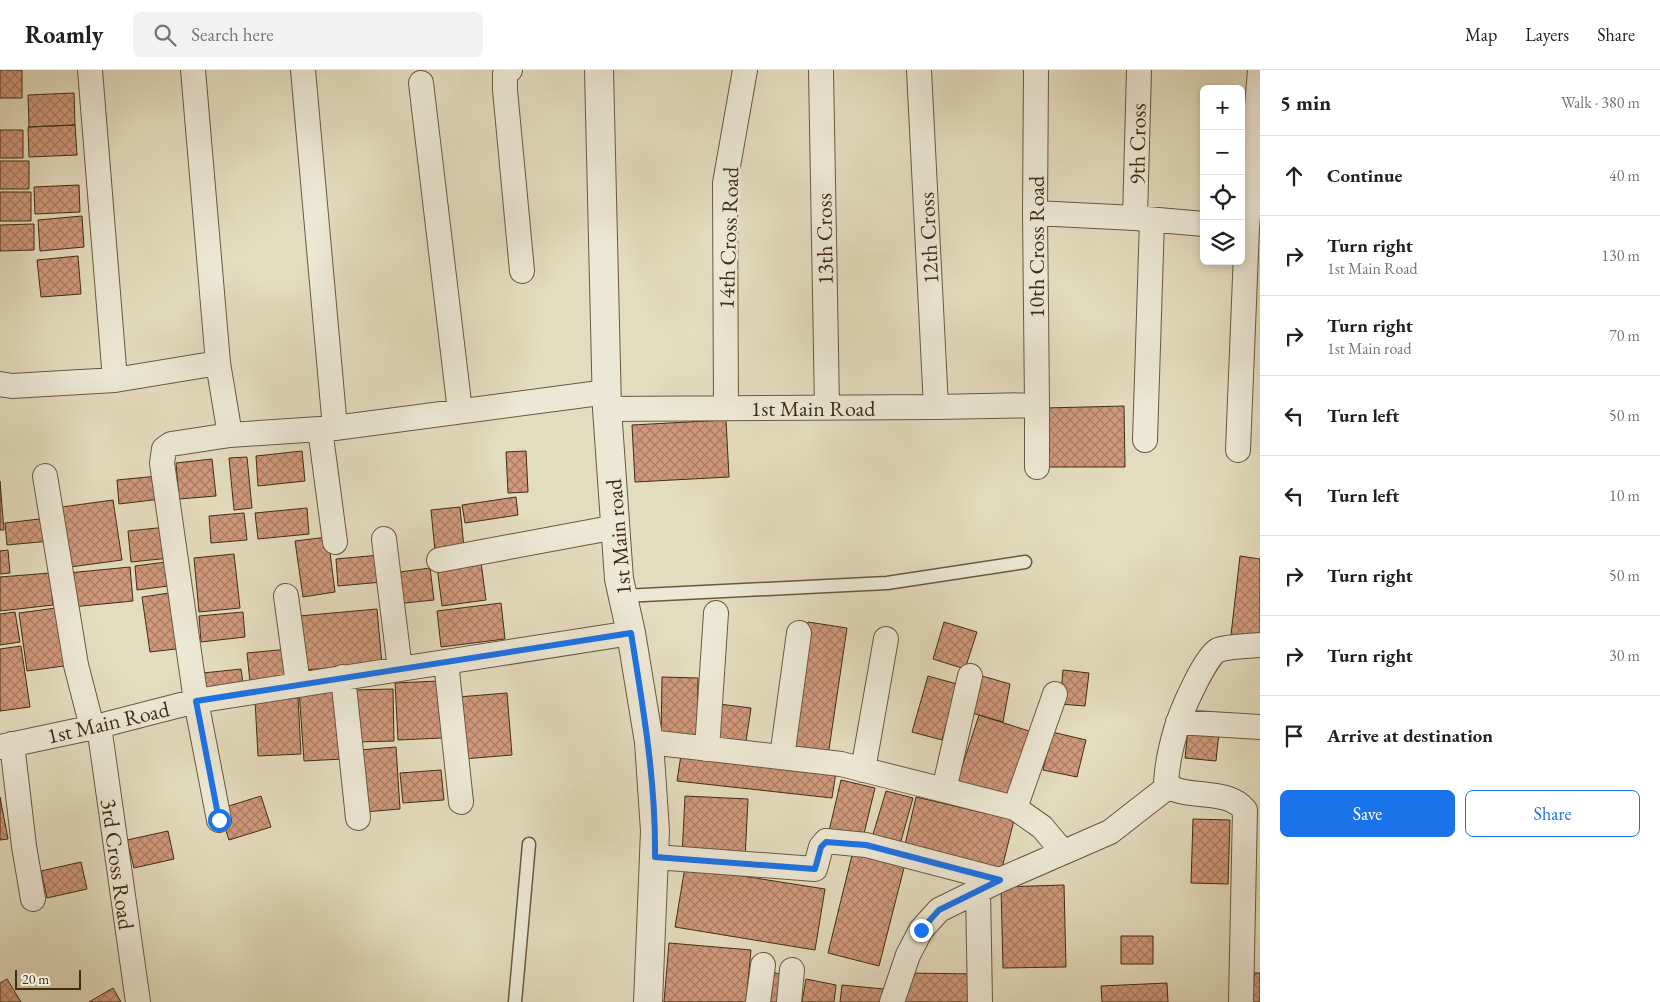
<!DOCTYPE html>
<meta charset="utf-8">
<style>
body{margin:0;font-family:"EB Garamond",serif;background:#f2f2f2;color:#202124}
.controls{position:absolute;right:15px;top:15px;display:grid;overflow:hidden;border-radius:8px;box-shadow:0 2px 8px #0003}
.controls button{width:45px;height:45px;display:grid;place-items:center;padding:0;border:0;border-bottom:1px solid #e0e0e0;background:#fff;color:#202124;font:25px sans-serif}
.scale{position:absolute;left:15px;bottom:12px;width:66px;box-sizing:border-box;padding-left:5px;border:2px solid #402e14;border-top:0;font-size:14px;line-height:18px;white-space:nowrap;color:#402e14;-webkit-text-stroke:4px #ede8d5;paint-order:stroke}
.stop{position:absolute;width:15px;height:15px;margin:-11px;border:4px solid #1a73e8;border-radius:50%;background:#fff}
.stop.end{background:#1a73e8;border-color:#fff;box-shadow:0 1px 5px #0008}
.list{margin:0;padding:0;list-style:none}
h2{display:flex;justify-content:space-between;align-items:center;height:65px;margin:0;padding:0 20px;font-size:21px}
h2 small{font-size:16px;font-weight:400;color:#757577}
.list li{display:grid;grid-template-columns:32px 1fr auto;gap:15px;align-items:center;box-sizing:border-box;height:80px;padding:0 20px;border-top:1px solid #e0e0e0}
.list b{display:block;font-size:19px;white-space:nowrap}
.list p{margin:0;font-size:16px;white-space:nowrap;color:#757577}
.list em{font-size:16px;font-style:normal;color:#757577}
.actions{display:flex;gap:10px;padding:15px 20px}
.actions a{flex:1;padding:11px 0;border:1px solid #1a73e8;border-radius:8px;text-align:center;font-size:18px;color:#1a73e8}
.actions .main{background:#1a73e8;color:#fff}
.icon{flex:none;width:28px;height:28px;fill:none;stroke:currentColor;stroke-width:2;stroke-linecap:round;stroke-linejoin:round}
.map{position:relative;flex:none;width:1260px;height:932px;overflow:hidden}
header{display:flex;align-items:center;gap:30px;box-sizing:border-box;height:70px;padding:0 25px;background:#fff;border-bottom:1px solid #e0e0e0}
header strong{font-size:24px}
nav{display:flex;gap:28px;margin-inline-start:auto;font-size:18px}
.search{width:350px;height:45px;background:#f2f2f2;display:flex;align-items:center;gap:12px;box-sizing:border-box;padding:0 18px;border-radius:8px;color:#757577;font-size:19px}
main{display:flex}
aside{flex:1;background:#fff}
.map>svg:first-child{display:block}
.building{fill:url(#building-cross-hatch);stroke:#402e14}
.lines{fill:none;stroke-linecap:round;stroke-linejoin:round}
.service-casing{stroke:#695a3e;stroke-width:15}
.minor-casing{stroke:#695a3e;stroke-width:26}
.tertiary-casing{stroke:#695a3e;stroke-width:30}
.service{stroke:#ede8d5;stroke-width:12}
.minor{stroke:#ede8d5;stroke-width:24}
.tertiary{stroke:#ede8d5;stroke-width:28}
.route{stroke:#1a73e8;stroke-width:6}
.labels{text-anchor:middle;stroke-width:5;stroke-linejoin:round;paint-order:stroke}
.street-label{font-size:22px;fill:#402e14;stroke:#ede8d5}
</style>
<header>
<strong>Roamly</strong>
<div class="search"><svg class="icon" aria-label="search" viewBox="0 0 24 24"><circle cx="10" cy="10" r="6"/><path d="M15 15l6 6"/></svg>Search here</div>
<nav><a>Map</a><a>Layers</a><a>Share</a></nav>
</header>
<main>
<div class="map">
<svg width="1260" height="932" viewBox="0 0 1260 932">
<defs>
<pattern id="building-cross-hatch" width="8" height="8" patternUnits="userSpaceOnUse" patternTransform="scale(1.25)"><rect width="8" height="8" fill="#d0987c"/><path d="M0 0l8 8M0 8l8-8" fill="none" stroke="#aa7c64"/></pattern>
</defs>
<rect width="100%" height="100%" fill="#e4dcbe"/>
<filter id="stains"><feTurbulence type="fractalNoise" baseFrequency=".004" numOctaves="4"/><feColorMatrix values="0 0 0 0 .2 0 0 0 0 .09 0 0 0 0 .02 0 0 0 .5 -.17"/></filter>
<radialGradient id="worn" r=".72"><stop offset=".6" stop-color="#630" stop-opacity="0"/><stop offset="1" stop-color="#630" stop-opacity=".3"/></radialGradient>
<path class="building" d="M0 0H22V28H0Z
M74 23 75 55 29 57 28 25Z
M75 55 77 85 29 87 28 57Z
M0 60H23V88H0Z
M0 91H29V119H0Z
M79 115 80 142 35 144 34 117Z
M0 122H31V151H0Z
M82 146 84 177 40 181 38 150Z
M34 154V180L0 181V155Z
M78 186 81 224 41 227 37 190Z
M1124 336 1125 397H1046L1045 338Z
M726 350 729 407 635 412 632 355Z
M302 381 305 411 258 416 256 386Z
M526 381 528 422 508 423 506 382Z
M247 387 252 438 234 440 229 388Z
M212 389 216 426 179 429 176 393Z
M158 406 161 429 119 434 117 410Z
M0 411 4 460H0Z
M516 427 518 445 465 453 462 435Z
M113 430 122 490 70 497 62 437Z
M460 437 464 478 435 481 431 440Z
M307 438 309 464 258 469 255 443Z
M244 443 247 470 211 473 209 446Z
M48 448 50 471 7 475 5 453Z
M167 457 170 488 131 492 128 461Z
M328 467 335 522 303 527 295 471Z
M8 480 10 503 0 504V481Z
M234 484 240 538 199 542 194 488Z
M380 485 382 512 338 516 336 489Z
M1240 486 1260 489V569L1231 565Z
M174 491 176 515 137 520 135 496Z
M481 492 486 530 442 536 437 497Z
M130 497 133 531 72 537 68 503Z
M430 498 434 530 395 534 392 503Z
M50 503 53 535 0 541V507Z
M176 522 184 578 150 582 142 527Z
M501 533 505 569 441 577 437 541Z
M56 538 64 596 27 601 19 543Z
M377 539 382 594 304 600 299 546Z
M15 542 20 572 0 575V544Z
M243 542 245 567 201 572 199 546Z
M808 552 847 558 828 686 789 680Z
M944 552 977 562 965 599 933 589Z
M21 576 30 637 0 641V579Z
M289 579 291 608 250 612 247 583Z
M241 599 243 613 205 617 203 603Z
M1063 600 1089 603 1085 636 1060 634Z
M975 604 1010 614 1003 652 965 641Z
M928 606 957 614 942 670 912 662Z
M662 607 698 608 697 673 661 672Z
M439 611 442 668 398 670 395 613Z
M337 618 343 689 304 691 299 621Z
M393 619 394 671 354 672 352 620Z
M507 623 512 685 463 689 458 627Z
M298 628 301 684 258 686 255 630Z
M719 634 751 638 745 678 714 674Z
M979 645 1032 662 1010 729 957 712Z
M1188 659 1219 662 1216 691 1185 688Z
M1052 662 1086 670 1077 707 1043 700Z
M396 677 400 739 364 742 359 680Z
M681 685 836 702 832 728 677 711Z
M441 700 444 730 403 733 400 703Z
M841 710 875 718 863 768 829 761Z
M886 721 913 728 899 778 871 771Z
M261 726 271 757 229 770 219 739Z
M685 726 748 729 745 789 682 786Z
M0 727 8 769 0 770Z
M916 727 1014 750 1001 802 904 779Z
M1193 749 1230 750 1228 814 1191 813Z
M168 761 174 789 134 798 127 770Z
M854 777 906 790 879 896 828 883Z
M81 792 87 819 47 828 41 801Z
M685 797 825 819 815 880 675 857Z
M1064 815 1066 897 1003 898 1001 817Z
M1121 866H1153V894H1121Z
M669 873 751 880 746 932H664Z
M766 899 786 907 784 932H762Z
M904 903 978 904 977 932H903Z
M1254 903H1260V932H1253Z
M7 909 21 932H0V913Z
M806 909 836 915 834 932H802Z
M1167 913 1168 932H1102L1101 916Z
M842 915 884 919 883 932H840Z
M113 918 121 932H89Z"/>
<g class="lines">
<defs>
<path id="service" d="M623 526 887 513 1025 492
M515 932 529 774"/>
<path id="minor" d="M90 0 115 310
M193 0 218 293
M303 0 335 358
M510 0 505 4V20L522 201
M821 0 827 337
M919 0 936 337
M421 13 460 341
M1035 143 1135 148 1204 154
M1135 148 1139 0
M0 314 12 316 115 310 218 293 230 365 335 358 607 322
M1037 335V397
M726 338 725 113 745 0
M607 339 936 337 1037 335 1035 143 1036 0
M320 359 335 472
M1145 370 1152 150
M1238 380 1247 158 1260 0
M45 406 76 595 92 657
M384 469 400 599
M439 490 616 457
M286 526 298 614
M446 592 461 732
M343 607 358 748
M1178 652 1260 657
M99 656 138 932
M649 672 841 694 1015 738 1042 757 1063 782
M12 674 24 776 33 829
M0 677 99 656 196 631 631 563
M707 679 716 543
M782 687 799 563
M863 700 886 569
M944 720 970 606
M1015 738 1055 624
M219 750 196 631 162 393 164 379 171 374 230 365
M655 787 815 799 821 777 826 771 866 775 1000 810
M978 820 980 932
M758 932 763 895
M789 932 792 900
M892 932 908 885 921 860 939 840 1000 810 1110 762 1169 716
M1241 932 1245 740C1226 716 1180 731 1166 713 1167 693 1172 672 1178 653 1183 638 1205 587 1218 580 1228 576 1249 576 1260 575"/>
<path id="tertiary" d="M599 0 607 339 619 509 631 563 649 672 655 761 648 932"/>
</defs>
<use href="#service" class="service-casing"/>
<use href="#minor" class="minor-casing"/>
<use href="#tertiary" class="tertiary-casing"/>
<use href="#service" class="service"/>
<use href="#minor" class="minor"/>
<use href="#tertiary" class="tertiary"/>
</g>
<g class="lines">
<path class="route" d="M219 750 196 631 631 563C643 637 656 711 655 787L815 799 821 777 826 772 866 775 1000 810 939 840 921 860"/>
</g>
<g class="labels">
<g class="street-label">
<text transform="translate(1137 74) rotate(-89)" y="8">9th Cross</text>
<text transform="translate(728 168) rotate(-88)" y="8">14th Cross Road</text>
<text transform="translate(928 168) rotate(-93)" y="8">12th Cross</text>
<text transform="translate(824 169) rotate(-91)" y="8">13th Cross</text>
<text transform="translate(1036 177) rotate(-90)" y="8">10th Cross Road</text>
<text x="813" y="346">1st Main Road</text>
<text transform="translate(618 467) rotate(-95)" y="8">1st Main road</text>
<text transform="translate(108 652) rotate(-13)" y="8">1st Main Road</text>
<text transform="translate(118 794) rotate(82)" y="8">3rd Cross Road</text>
</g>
</g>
<rect width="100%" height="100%" filter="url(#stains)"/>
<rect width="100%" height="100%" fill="url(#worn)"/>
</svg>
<div class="controls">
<button>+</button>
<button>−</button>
<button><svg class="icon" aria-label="locate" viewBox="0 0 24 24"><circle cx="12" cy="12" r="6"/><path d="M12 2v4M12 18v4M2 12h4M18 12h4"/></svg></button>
<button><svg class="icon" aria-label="layers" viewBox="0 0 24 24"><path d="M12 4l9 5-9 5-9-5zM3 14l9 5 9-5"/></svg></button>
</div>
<div class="scale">20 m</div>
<div class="stop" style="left:219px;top:750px"></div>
<div class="stop end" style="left:921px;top:860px"></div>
</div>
<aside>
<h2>5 min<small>Walk · 380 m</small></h2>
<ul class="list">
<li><svg class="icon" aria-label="ahead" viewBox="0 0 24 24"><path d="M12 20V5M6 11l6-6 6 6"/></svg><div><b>Continue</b></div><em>40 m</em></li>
<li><svg class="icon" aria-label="right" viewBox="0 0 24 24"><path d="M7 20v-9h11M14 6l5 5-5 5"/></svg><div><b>Turn right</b><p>1st Main Road</p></div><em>130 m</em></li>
<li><svg class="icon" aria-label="right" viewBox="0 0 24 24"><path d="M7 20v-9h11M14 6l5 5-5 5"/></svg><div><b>Turn right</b><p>1st Main road</p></div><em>70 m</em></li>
<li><svg class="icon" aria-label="left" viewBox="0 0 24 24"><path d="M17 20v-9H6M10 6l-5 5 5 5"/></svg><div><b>Turn left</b></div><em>50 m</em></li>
<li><svg class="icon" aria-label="left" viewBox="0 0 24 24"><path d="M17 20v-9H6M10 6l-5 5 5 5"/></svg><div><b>Turn left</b></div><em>10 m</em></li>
<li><svg class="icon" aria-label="right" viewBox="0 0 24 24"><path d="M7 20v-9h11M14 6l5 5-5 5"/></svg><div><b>Turn right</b></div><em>50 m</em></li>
<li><svg class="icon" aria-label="right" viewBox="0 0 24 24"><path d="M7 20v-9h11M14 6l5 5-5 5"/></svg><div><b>Turn right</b></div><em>30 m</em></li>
<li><svg class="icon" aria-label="arrive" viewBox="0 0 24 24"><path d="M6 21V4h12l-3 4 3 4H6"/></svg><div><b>Arrive at destination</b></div></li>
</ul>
<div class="actions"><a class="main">Save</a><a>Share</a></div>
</aside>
</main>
